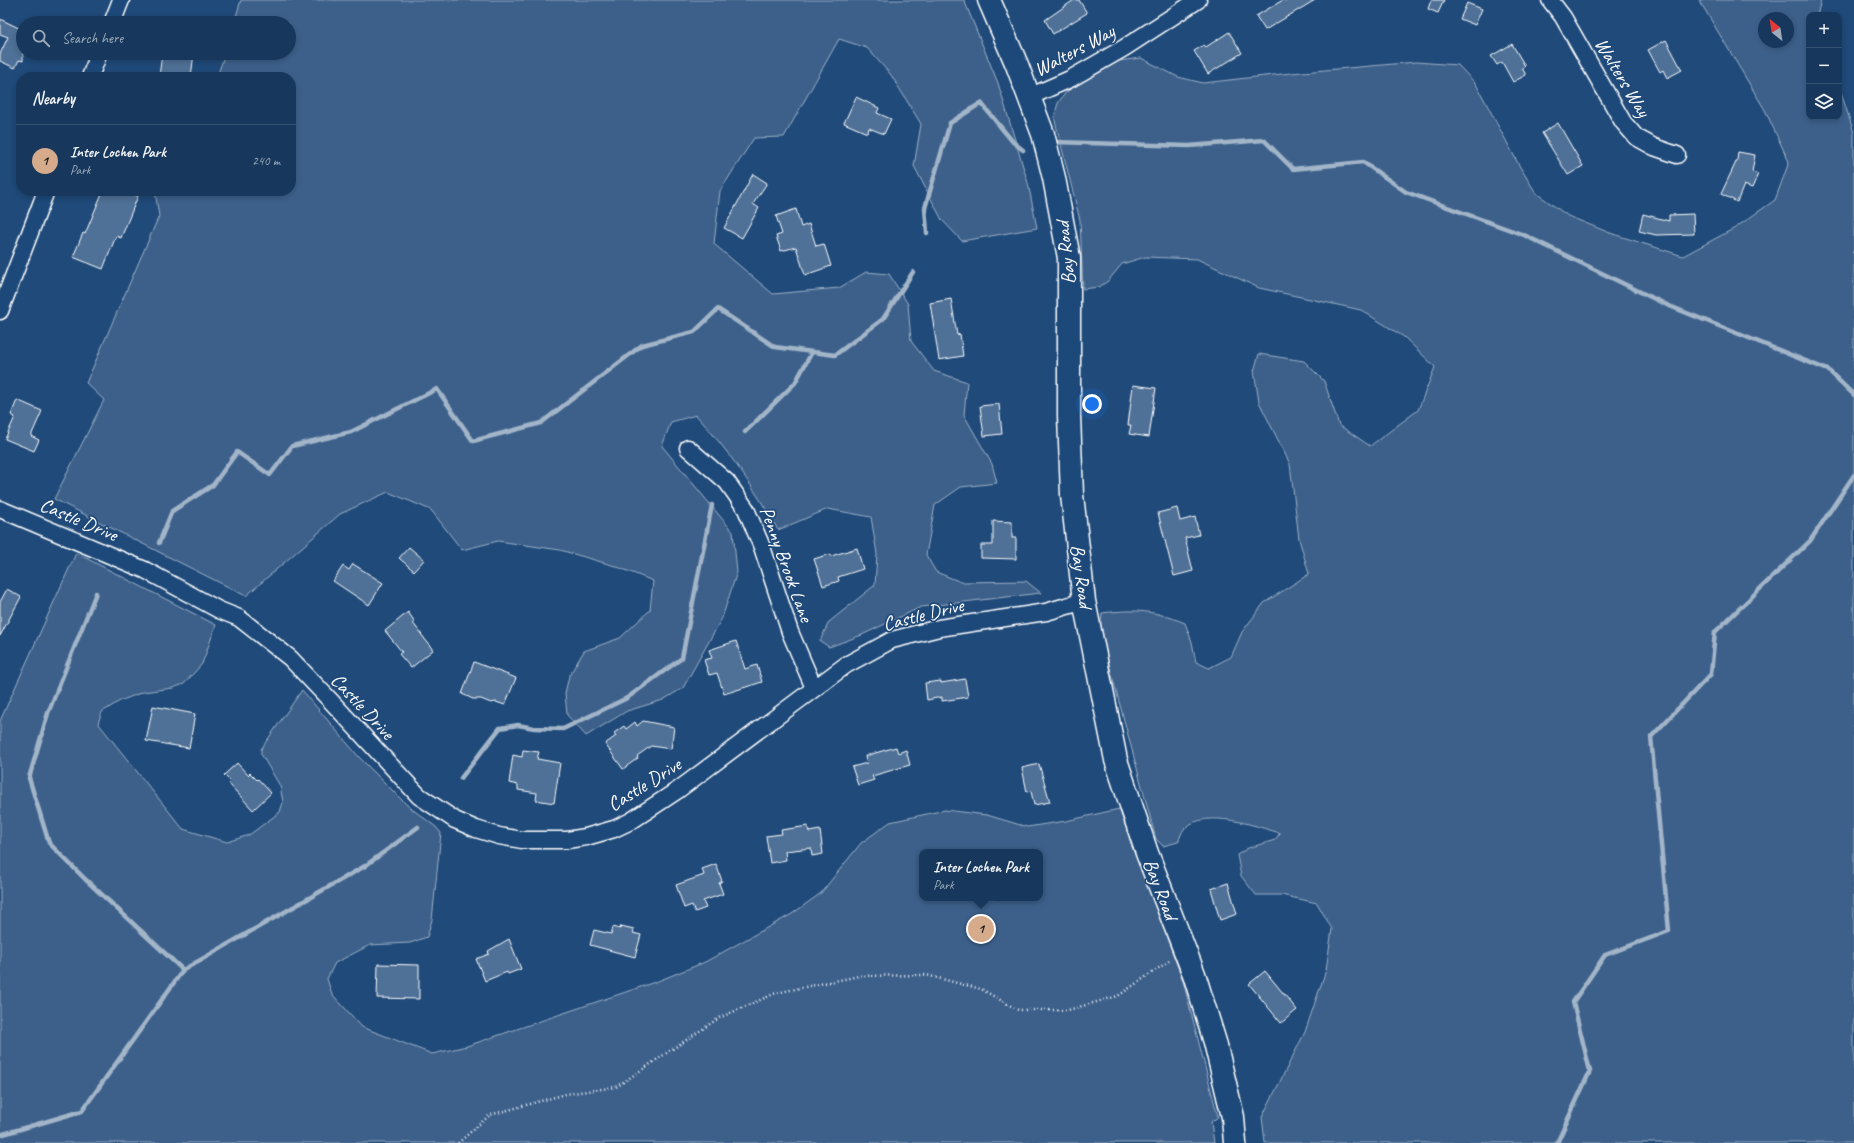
<!DOCTYPE html>
<meta charset="utf-8">
<style>
body{margin:0;font-family:Caveat,sans-serif;background:#244365;color:#f1f3f6}
.controls{position:absolute;right:12px;top:12px;display:grid;overflow:hidden;border-radius:8px;box-shadow:0 2px 6px #0003}
.controls button{width:36px;height:36px;display:grid;place-items:center;padding:0;border:0;border-bottom:1px solid #365272;background:#17385c;color:#f1f3f6;font:20px sans-serif}
.compass{position:absolute;left:1758px;top:12px;width:36px;height:36px;border-radius:50%;background:#17385c;box-shadow:0 2px 6px #0003;rotate:330deg}
.you{position:absolute;left:1092px;top:404px;width:14px;height:14px;margin:-10px;border:3px solid #fff;border-radius:50%;background:#1a73e8;box-shadow:0 0 0 6px #1a73e833}
.badge{display:grid;place-items:center;width:26px;height:26px;border-radius:50%;background:#d6ab8b;color:#111;font-size:13px;font-weight:700}
.pin{position:absolute;translate:-50% -50%;border:2px solid #fff;box-shadow:0 1px 4px #0006}
.popup{position:absolute;left:919px;top:849px;width:124px;height:52px;box-sizing:border-box;display:grid;place-content:center;border-radius:8px;background:#17385c;filter:drop-shadow(0 1px 3px #0005);font-size:13px;white-space:nowrap;color:#9eacbb}
.popup b{font-size:15px;color:#f1f3f6}
.popup::after{content:'';position:absolute;left:50%;top:100%;margin-left:-8px;border:8px solid transparent;border-top-color:#17385c}
.list{margin:0;padding:0;list-style:none}
h2{display:flex;justify-content:space-between;align-items:center;height:52px;margin:0;padding:0 16px;font-size:17px}
h2 small{font-size:13px;font-weight:400;color:#9eacbb}
.list li{display:grid;grid-template-columns:26px 1fr auto;gap:12px;align-items:center;box-sizing:border-box;height:72px;padding:0 16px;border-top:1px solid #365272}
.list b{display:block;font-size:15px;white-space:nowrap}
.list p{margin:0;font-size:13px;white-space:nowrap;color:#9eacbb}
.list em{font-size:13px;font-style:normal;color:#9eacbb}
.icon{flex:none;width:22px;height:22px;fill:none;stroke:currentColor;stroke-width:2;stroke-linecap:round;stroke-linejoin:round}
.map{position:relative;flex:none;width:1854px;height:1143px;overflow:hidden}
.search{position:absolute;background:#17385c;box-shadow:0 2px 6px #0003;left:16px;top:16px;width:280px;height:44px;display:flex;align-items:center;gap:10px;box-sizing:border-box;padding:0 14px;border-radius:22px;color:#9eacbb;font-size:15px}
.panel{position:absolute;background:#17385c;box-shadow:0 2px 6px #0003;left:16px;top:72px;width:280px;height:124px;border-radius:16px}
.map>svg:first-child{display:block}
.green{fill:#3c618b;stroke:#9eb0c5;fill-rule:evenodd}
.lines{fill:none;stroke-linecap:round;stroke-linejoin:round}
.stream{stroke:#a3b5c8;stroke-width:4.5}
.building{fill:#507197;stroke:#fff}
.minor-casing{stroke:#fff;stroke-width:19}
.secondary-casing{stroke:#fff;stroke-width:25}
.path{stroke:#fff;stroke-width:2.5;stroke-dasharray:1 3;stroke-linecap:butt}
.minor{stroke:#1f4a7a;stroke-width:16}
.secondary{stroke:#1f4a7a;stroke-width:22}
.labels{text-anchor:middle;stroke-width:3.5;stroke-linejoin:round;paint-order:stroke}
.street-label{font-size:20px;fill:#fff;stroke:#1f4a7a}
</style>
<div class="map">
<svg width="1854" height="1143" viewBox="0 0 1854 1143">
<rect width="100%" height="100%" fill="#1f4a7a"/>
<filter id="ink" filterUnits="userSpaceOnUse"><feTurbulence type="fractalNoise" baseFrequency=".025" numOctaves="2"/><feDisplacementMap in="SourceGraphic" scale="8" xChannelSelector="R" yChannelSelector="G"/><feConvolveMatrix kernelMatrix="1 2 1 2 8 2 1 2 1" color-interpolation-filters="sRGB"/></filter>
<g filter="url(#ink)">
<path class="green" d="M241 0H964L998 83 1028 183 1037 228 962 241 942 220 914 166 921 124 891 75 867 48 839 39 784 137 754 138 720 191 714 244 773 294 839 288 866 272 889 274 908 304 911 341 934 371 967 382 964 415 992 464 997 483 961 487 935 505 926 555 936 572 961 582 1026 581 1041 593 921 607 862 635 829 647 820 641 829 622 875 585 877 554 871 517 828 509 778 530C755 489 728 450 696 415L671 422 662 446 733 532 737 572 722 618 683 688 663 700 627 711 586 736 567 715 565 693 569 676 584 651 620 638 650 610 653 581 615 566 560 550 498 541 462 550 431 510 388 492 340 514 246 596 54 499 104 400 86 383 159 216 155 191H291V77H217L225 53H289V23H234Z
M1699 0H1821L1817 15H1809V117H1839V86L1854 133V253L1852 252 1854 254V1143H1265L1262 1117 1305 1032 1326 970 1332 929 1317 903 1281 895H1256L1241 876 1237 855 1248 848 1275 840 1280 833C1255 826 1207 808 1185 828 1181 832 1180 838 1178 842L1163 846 1156 839 1100 631 1102 613C1136 609 1153 610 1185 623L1192 642 1196 662 1209 668 1231 657 1242 632 1264 603 1309 574 1299 539 1290 464 1259 402 1254 371 1259 354 1304 361 1324 381 1339 425 1370 446 1418 410 1435 367 1404 337 1361 310 1259 288 1197 259 1145 257 1122 264 1108 281 1099 287 1083 289 1080 220 1054 117 1058 103 1066 92 1118 61 1141 58 1178 77 1203 83 1291 73 1416 62 1458 65 1476 84 1520 167 1536 193 1568 216 1610 233 1683 256 1735 228 1775 200 1789 162 1765 110ZM1764 18H1788V42H1764Z
M76 553 216 625 202 664 184 684 173 688 143 692 120 701 102 712 98 723 183 829 227 842 249 835 280 812 283 802 280 786 261 754V749L302 690 359 757 408 806 436 827 441 833 432 920 427 937 410 943 370 945 335 963 327 979 332 994 362 1027 432 1054 467 1046 658 981 705 962 792 914 821 893 861 843 890 822 945 810 987 815 1027 827 1066 821 1119 809 1183 981 1218 1117 1211 1122 1214 1143H0V721ZM922 852H1040V898H922Z"/>
<g class="lines">
<path class="stream" d="M1054 142 1189 146 1264 140 1293 169 1363 162 1406 192 1524 235 1667 305 1828 370 1854 395
M927 233 925 208 950 123 981 103 1013 142 1023 150
M745 432 795 383 812 352
M159 543 172 511 213 485 237 452 270 475 292 446 351 432 437 389 473 441 541 423 642 345 694 332 718 309 775 347 835 355 883 319 913 272
M96 593 48 713 29 778 49 843 85 879 183 970
M461 778 500 728 518 725 534 728 563 729 627 698 682 658 712 505
M0 1135 82 1111 183 970 365 866 418 827
M1557 1143 1590 1071 1573 1002 1605 955 1669 931 1651 737 1711 674 1715 632 1810 541 1854 475"/>
</g>
<path class="building" d="M1074 0H1079L1087 13 1053 34 1045 20Z
M1283 0H1315L1265 30 1256 16Z
M1431 0H1444L1438 13 1428 9Z
M1467 3 1482 9 1475 25 1460 19Z
M0 19 23 30V61L19 60 15 68 0 61V54L8 37 0 34Z
M1229 32 1242 53 1208 74 1194 51 1204 45 1206 47Z
M1666 40 1682 70 1667 78 1663 70 1660 72 1648 50Z
M1512 44 1525 66 1522 68 1526 75 1513 82 1502 62 1497 65 1491 56Z
M162 53H194L191 77H159Z
M856 97 879 108 877 113 891 119 884 134 869 128 867 133 844 123Z
M1558 123 1583 166 1568 175 1542 133Z
M1738 152 1755 155 1752 172 1758 174 1752 188 1744 185 1737 202 1721 194 1737 160Z
M753 174 767 183 753 204 759 208 742 238 724 228Z
M103 191H125L138 196 121 238 116 236 103 269 73 257 83 233 85 234Z
M796 209 801 227 809 224 816 246 824 244 831 266 805 275 796 247 781 251 776 236 782 234 776 216Z
M1643 214 1669 221V215L1693 214 1694 234 1656 235 1639 231Z
M951 299 957 335 960 334 963 356 939 360 930 303Z
M1133 385 1156 388 1149 437 1129 434 1131 425H1128Z
M17 400 42 411 31 436 39 440 34 451 5 439 15 417 11 415Z
M999 404 1002 434 984 436 980 406Z
M1177 508 1180 521 1195 517 1199 535 1185 538 1193 571 1174 576 1158 513Z
M993 521 1012 522V538H1016V559L981 558V545H993Z
M409 547 424 560 414 571 399 558Z
M857 548 863 569 838 577 839 581 823 586 814 559 830 554 831 556Z
M353 564 383 583 369 605 333 581 343 566 349 570Z
M7 589 21 597 0 636V602Z
M408 612 415 622 413 623 433 650 411 668 399 654 402 652 385 631Z
M736 641 745 669 757 665 762 682 724 694 717 673 709 675 704 660 712 658 709 650Z
M474 662 516 678 505 705 496 702 491 703 481 699H473L462 694Z
M965 679 968 697 942 701V697L927 700 925 683 941 681V683Z
M153 706 195 714 189 748 146 741Z
M643 721 674 727 671 749 651 746 637 756 638 758 623 769 605 744 616 736 614 733 624 726 626 729 635 722 637 726Z
M896 747 898 753 906 750 910 765 872 776 874 780 858 785 852 767 867 763 865 756Z
M523 750 539 752 537 759 560 763 554 803 536 800 537 793 518 790V785L509 783 513 755 522 757Z
M237 763 248 775 250 773 257 780 258 779 271 793 253 810 229 784 231 782 224 775Z
M1039 764 1050 802 1034 805 1031 791 1027 792 1022 768Z
M808 826 809 832 820 830 823 854 812 856 811 848 785 851 786 860 770 863 766 836 782 834 781 830Z
M716 864 722 881 719 883 723 894 703 901 706 908 695 912 692 905 684 908 676 885 704 875 702 869Z
M1228 883 1237 914 1220 920 1211 889Z
M621 926 634 929 633 933 641 935 635 957 590 945 594 930 611 934 613 927 620 929Z
M509 939 521 969 508 974 507 972 485 981 476 959 489 954 488 951Z
M378 964 419 965V999L377 998Z
M1265 971 1297 1010 1281 1023 1249 984Z"/>
<g class="lines">
<defs>
<path id="minor" d="M1550 0 1563 17 1623 122 1636 137 1654 147 1677 155
M112 23 121 0
M90 77 99 53
M1029 97 1070 79 1124 48 1198 0
M0 311 46 191
M688 448 727 482 746 509 762 547 790 632 814 688
M0 509 145 570 219 610 239 618 290 658 329 699 419 796 455 820 476 829 499 836 522 840H567L586 837 614 829 631 821 678 790 846 665 892 640 939 628 1046 612 1084 601"/>
<path id="secondary" d="M989 0 1017 65 1043 134 1054 178 1069 258V416L1072 495 1084 601 1116 760 1147 853 1194 974 1215 1042 1233 1117 1235 1143"/>
</defs>
<use href="#minor" class="minor-casing"/>
<use href="#secondary" class="secondary-casing"/>
<path class="path" d="M458 1143 490 1115 566 1094 616 1087 719 1018 776 993 859 976 926 975 981 989 1018 1010H1068L1118 996 1169 961"/>
<use href="#minor" class="minor"/>
<use href="#secondary" class="secondary"/>
</g>
</g>
<g class="labels">
<g class="street-label">
<text transform="translate(1074 50) rotate(-28)" y="7">Walters Way</text>
<text transform="translate(1623 77) rotate(59)" y="7">Walters Way</text>
<text transform="translate(1065 253) rotate(-96)" y="7">Bay Road</text>
<text transform="translate(79 519) rotate(23)" y="7">Castle Drive</text>
<text transform="translate(787 564) rotate(70)" y="7">Penny Brook Lane</text>
<text transform="translate(1082 576) rotate(82)" y="7">Bay Road</text>
<text transform="translate(923 614) rotate(-14)" y="7">Castle Drive</text>
<text transform="translate(363 706) rotate(47)" y="7">Castle Drive</text>
<text transform="translate(644 784) rotate(-32)" y="7">Castle Drive</text>
<text transform="translate(1161 889) rotate(69)" y="7">Bay Road</text>
</g>
</g>
</svg>
<div class="controls">
<button>+</button>
<button>−</button>
<button><svg class="icon" aria-label="layers" viewBox="0 0 24 24"><path d="M12 4l9 5-9 5-9-5zM3 14l9 5 9-5"/></svg></button>
</div>
<svg class="compass" viewBox="-18 -18 36 36"><path d="M0-13l5 13h-10z" fill="#e53935"/><path d="M0 13l5-13h-10z" fill="#9eacbb"/></svg>
<div class="you"></div>
<div class="pin badge" style="left:981px;top:929px">1</div>
<div class="popup"><b>Inter Lochen Park</b>Park</div>
<div class="search"><svg class="icon" aria-label="search" viewBox="0 0 24 24"><circle cx="10" cy="10" r="6"/><path d="M15 15l6 6"/></svg>Search here</div>
<section class="panel">
<h2>Nearby<small></small></h2>
<ul class="list">
<li><span class="badge">1</span><div><b>Inter Lochen Park</b><p>Park</p></div><em>240 m</em></li>
</ul>
</section>
</div>
